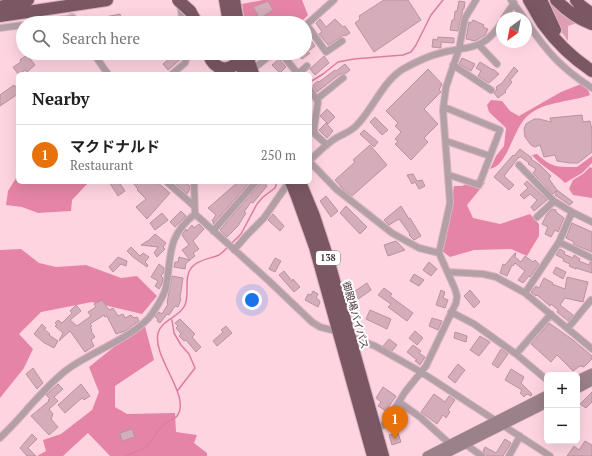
<!DOCTYPE html>
<meta charset="utf-8">
<style>
body{margin:0;font-family:"PT Serif","Noto Sans JP",serif;background:#f2f2f2;color:#222}
.controls{position:absolute;right:12px;bottom:12px;display:grid;overflow:hidden;border-radius:6px;box-shadow:0 4px 16px #0002}
.controls button{width:36px;height:36px;display:grid;place-items:center;padding:0;border:0;border-bottom:1px solid #e0e0e0;background:#fff;color:#222;font:20px sans-serif}
.compass{position:absolute;left:496px;top:12px;width:36px;height:36px;border-radius:50%;background:#fff;box-shadow:0 4px 16px #0002;rotate:212deg}
.you{position:absolute;left:252px;top:300px;width:14px;height:14px;margin:-10px;border:3px solid #fff;border-radius:50%;background:#1a73e8;box-shadow:0 0 0 6px #1a73e833}
.badge{display:grid;place-items:center;width:26px;height:26px;border-radius:50%;background:#d93025;color:#fff;font-size:13px;font-weight:700}
.pin{position:absolute;translate:-50% -33px;filter:drop-shadow(0 1px 2px #0008)}
.pin::after{content:'';position:absolute;top:21px;width:14px;height:12px;background:inherit;clip-path:polygon(0 0,100% 0,50% 100%)}
.list{margin:0;padding:0;list-style:none}
h2{display:flex;justify-content:space-between;align-items:center;height:52px;margin:0;padding:0 16px;font-size:17px}
h2 small{font-size:13px;font-weight:400;color:#767676}
.list li{display:grid;grid-template-columns:26px 1fr auto;gap:12px;align-items:center;box-sizing:border-box;height:60px;padding:0 16px;border-top:1px solid #e0e0e0}
.list b{display:block;font-size:15px;white-space:nowrap}
.list p{margin:0;font-size:13px;white-space:nowrap;color:#767676}
.list em{font-size:13px;font-style:normal;color:#767676}
.icon{flex:none;width:22px;height:22px;fill:none;stroke:currentColor;stroke-width:2;stroke-linecap:round;stroke-linejoin:round}
.map{position:relative;flex:none;width:592px;height:456px;overflow:hidden}
.search{position:absolute;background:#fff;box-shadow:0 4px 16px #0002;left:16px;top:16px;width:296px;height:44px;display:flex;align-items:center;gap:10px;box-sizing:border-box;padding:0 14px;border-radius:22px;color:#767676;font-size:15px}
.panel{position:absolute;background:#fff;box-shadow:0 4px 16px #0002;left:16px;top:72px;width:296px;height:112px;border-radius:6px}
.map>svg:first-child{display:block}
.green{fill:#dd9db2}
.forest{fill:#e584a6}
.lines{fill:none;stroke-linecap:round;stroke-linejoin:round}
.stream{stroke:#dd7d9f;stroke-width:1.5}
.building{fill:#d5acb9;stroke:#ba939f}
.street-tunnel{stroke:#d9b4c0;stroke-width:6;stroke-dasharray:6 3;stroke-linecap:butt}
.street-casing{stroke:#d9b4c0;stroke-width:8}
.secondary-casing{stroke:#d9b4c0;stroke-width:10}
.highway-casing{stroke:#d9b4c0;stroke-width:14}
.street{stroke:#b3a0a6;stroke-width:6}
.secondary{stroke:#9b8189;stroke-width:9}
.highway{stroke:#7b5763;stroke-width:12}
.highway-bridge-casing{stroke:#d9b4c0;stroke-width:14;stroke-linecap:butt}
.highway-bridge{stroke:#7b5763;stroke-width:12}
.labels{text-anchor:middle;stroke-width:4;stroke-linejoin:round;paint-order:stroke}
.shield{fill:#fff;stroke:#7d7175;stroke-width:1}
.shield-label{font-size:9px;font-weight:bold;fill:#45343a}
.street-label{font-size:10px;fill:#45343a;stroke:#fff}
</style>
<div class="map">
<svg width="592" height="456" viewBox="0 0 592 456">
<rect width="100%" height="100%" fill="#fed4e1"/>
<path class="green" d="M544 0H551L577 23 568 26V41L552 19Z"/>
<path class="forest" d="M263 0H302L308 15 300 23H245L242 4Z
M581 84 588 90 590 95C571 102 548 101 531 113 516 123 512 149 500 163 498 166 493 168 490 169L496 156 504 146 506 128 489 112 487 105 491 100 502 101 510 111 519 116 561 92Z
M537 154C552 168 558 167 577 167L592 156V163L582 173 565 183C554 172 541 166 532 155Z
M590 167 592 168V198L573 195 569 189 573 180 583 174Z
M18 175V182H89L72 200 71 211 38 213 22 207 6 205 8 191Z
M477 179 485 183 467 205 473 218 500 224 530 214 539 224V236L527 256 511 249 474 250 450 257 442 251 446 239 454 186H462Z
M21 249 39 263 56 267 86 265 121 278 137 276 157 296 142 314 92 302 41 312 19 334 33 349 24 368 0 398V250Z
M144 323 154 360 115 386V407L127 414 175 413 176 432 197 435 194 443 207 453V456H110L88 433 63 456H37L46 451 43 440 61 434 92 410 99 392 89 367Z"/>
<g class="lines">
<path class="stream" d="M310 82 323 74 338 62 354 59 403 55 411 52 416 45 431 15 443 0
M231 244 241 234 257 204 263 197 275 188 277 182
M172 320 174 333 181 345 189 354 195 368 178 390
M126 456C132 453 140 451 146 447 151 443 156 431 162 426 166 421 173 421 177 416 192 397 152 357 158 333 162 319 179 318 185 305 190 294 183 277 192 267 199 259 210 259 219 255 222 253 225 250 228 247"/>
</g>
<path class="building" d="M384 0H408L421 20 374 52 355 23 360 19 359 16Z
M268 1 273 10 256 21 253 17 258 15 253 7Z
M459 1 465 2 464 9H463L458 31 450 30 452 20H454L455 11H457Z
M120 14 122 22 107 23 105 17Z
M320 19 326 27 335 19 343 27 345 26 350 33 345 36 344 35 328 45 319 34 322 32 316 23Z
M473 20 484 25 483 27 488 29 485 35 475 41 466 39 469 22 471 23Z
M438 37 454 38V43L441 42V48L432 47 433 39 437 40Z
M305 38 308 41 310 39 315 46 306 53H310L302 59 297 53H305Z
M176 53H180L182 56V58L168 70 163 64Z
M27 55 35 65 27 72 26 70 18 74 13 67 21 62 20 60Z
M324 56 329 63 315 75 310 69Z
M462 58 475 64 471 71 459 64Z
M279 59 286 67 280 73 272 65Z
M480 62 493 70V69L499 74 489 83 478 76 481 71 476 68Z
M345 64 350 70 345 74H340L317 92 313 85 318 81 319 82 335 70 336 71Z
M514 67 518 71 510 80 512 82 505 91 506 92 498 98 494 93 497 89 496 87 502 83Z
M428 69 442 84 439 90 441 92 424 109 438 124 424 138 428 142 411 160 395 144 398 142 395 139 401 132 395 126 398 123 386 111Z
M14 85 15 87 18 85V94L0 106V95Z
M327 109 335 117 328 124 320 116Z
M582 115 583 122 590 121 592 130V152L578 163H570L557 161 555 155 544 157 540 145 535 147 531 145 525 137 524 129 526 124 534 119H539L551 122 550 118Z
M375 117 388 130 382 135 370 122Z
M326 123 333 131 327 138 319 130Z
M364 130 378 142 374 147 360 134Z
M370 145 387 165 352 196 344 190 335 180 355 162 353 160Z
M520 149 532 158 531 159 540 165 551 176 549 179 557 190 553 194 533 173 536 169 528 164 529 163 521 157H519L504 176 514 185 509 190 494 177 513 155 514 156Z
M413 174 417 181 422 180 425 186 419 189 415 182 412 184 407 175Z
M527 181 547 200 534 211 531 207 537 200 530 194 524 199 520 195 528 188 524 184Z
M109 182H119L125 191 118 196Z
M132 182H157L170 193 147 219 136 207 146 199 137 190 138 189Z
M174 182H183L190 186V189L187 194Z
M238 182H250L213 224 214 222 212 221 216 215 208 208Z
M260 182H264L267 186 253 203 251 202 244 212 246 213 238 226 227 237 220 230 259 185Z
M557 190 573 202 570 205 555 195Z
M326 196 338 211 331 217 320 201Z
M346 206 367 227 360 234 340 213Z
M401 206 409 219 410 218 421 236 414 240 409 235 410 234 399 219 389 225 384 220Z
M552 209 556 210V212L564 218 558 232 555 230 551 237 545 234 548 227 542 224 547 214Z
M181 211 186 216 175 227 170 222Z
M162 213 168 220 155 230 150 223Z
M273 214 284 226 280 231 268 220Z
M572 223 592 232V252L573 244 574 242 566 238Z
M199 224 204 229 193 241 199 249 193 253 195 256 190 260 182 250 189 245 182 235 186 229 187 231 192 225 194 228Z
M155 234 166 243 163 247 165 249 157 257 154 253 158 247 141 245 149 240Z
M396 241 405 250 388 256 384 245Z
M131 247 140 256 143 253 149 257 145 262 148 265 147 267 133 257 127 251Z
M560 249 565 252 564 254 573 258 574 255 580 259 579 261 589 265 590 262H592V273L576 268V269L569 266 570 264 563 261 564 259 556 255Z
M515 253H516L515 257 521 262 525 256 533 262 535 260 539 264 530 277 529 276 523 283 518 280 525 271 515 263 513 266 512 265 507 276 500 273 503 264 505 265Z
M118 257 127 261 126 266 121 264 113 272 109 267Z
M179 257 190 260 186 263 185 269 174 267 175 262H178Z
M275 258 281 261 275 272 269 269Z
M429 262 437 269 431 276 423 270Z
M159 264 164 268V272L161 276 163 278 162 284 159 289 155 286 158 281 151 277Z
M556 267 566 272 563 279 553 273Z
M284 271 292 281 293 279 300 287 294 292 279 275Z
M414 274 424 280 419 286 410 281Z
M172 276 183 278 180 298 181 299 178 307 175 306 169 315 167 314 160 323 157 321 158 319 155 317 159 312 162 314 168 304 167 303Z
M567 277 588 282 583 302 565 298 560 305 573 315 568 321 557 312 558 310 551 304 550 306 537 295 536 296 531 292 536 286 539 288 544 278 553 283 552 284 565 289Z
M367 283 371 290 357 300 352 293Z
M384 288 392 294 390 296 413 313 407 321 388 307 391 304 378 295Z
M441 290 445 292 443 298 448 300 445 308 436 305Z
M470 290 480 302 474 308 464 296Z
M313 291 318 294 316 298 319 300 320 302 318 307 305 300 308 294 311 295Z
M102 300 109 310 113 308 118 316 123 314 125 318 131 315 134 318 137 317 139 321 125 331 116 334 107 316 105 317 104 315 90 324 92 326 90 327 92 330 91 331 95 337 91 340 94 346 85 352 70 331 59 341 63 333 55 326 57 325 55 323 58 320 62 323 72 313 70 311 76 305 81 311 70 320 77 326 91 316 88 312 96 307 94 304Z
M370 310 391 319 387 329 366 319Z
M432 318 442 321 438 330 429 326Z
M180 319 195 334 192 337 201 347 196 352 186 340 184 341 179 336 181 334 176 328 178 326 175 323Z
M549 323 573 340 592 356V359L584 367 580 366 573 371 557 355 551 362 531 344Z
M42 324 46 328 44 329 50 334 49 335 58 341 54 348 43 342 34 334Z
M226 326 232 333 217 346 213 341 223 332 221 330Z
M415 331 423 338 417 345 409 338Z
M455 332 467 336 466 342 454 338Z
M480 336 490 342 479 356 470 350Z
M389 339 397 345 392 351 383 346Z
M413 345 421 351 419 353 425 357 420 365 415 361 417 360 407 352Z
M501 349 508 354 498 368 492 364Z
M458 364 465 370 455 383 448 377Z
M33 368 43 383 37 389 26 374Z
M511 369 524 377 521 383 532 394 531 396 527 394 524 397 520 393 522 390 505 380Z
M58 384 63 389 54 397 58 401 49 409 53 414 51 419 58 427 49 435 31 416 49 401 48 400 50 399 46 395Z
M81 384 90 396 84 400 82 398 65 413 58 405Z
M383 387 396 396 386 411 378 406 381 402 376 398Z
M592 392V402L586 408 580 404Z
M434 394 445 402 449 396 455 400 448 410 450 412 446 418 443 415 437 424 421 412Z
M132 429 135 437 122 441 120 433Z
M398 433 401 442 392 445 389 435Z
M32 434 37 439 28 448 36 456H27L20 448Z
M505 439 511 443 503 456H486L483 451 485 447 496 453Z
M585 441 592 445V456H567L574 446 579 450Z"/>
<g class="lines">
<path class="street-tunnel" d="M71 4 72 14"/>
<defs>
<path id="street" d="M511 0 524 18
M180 4 183 23
M504 18 514 3
M526 21C547 52 561 68 592 88
M38 23 73 18
M307 25 326 52 342 41
M305 26 334 0
M0 28 23 25
M479 45 497 64
M93 53 108 74
M281 53 298 74
M453 65 491 90
M252 70 273 53
M172 74 185 63 188 53
M298 74 307 66
M310 89 318 102 314 129 315 134 327 145
M317 99 343 78
M444 107 500 130 479 185 449 175
M446 141 490 156
M310 160C318 153 326 144 336 138 343 134 350 132 356 126 373 109 383 81 403 69 414 63 425 57 437 54 468 45 482 53 502 22
M310 162 336 189 392 233 419 248 439 253
M519 165 554 201 572 212
M167 182 194 206
M194 182 195 214 269 281 312 322 320 327 339 332
M537 217 554 201
M213 231 256 182
M559 242 592 258
M234 250 247 235 264 218 289 182
M448 272 483 274 496 277 525 293 592 349
M525 293 559 242 572 212 592 222
M451 312 474 324 516 354 551 314
M568 328 591 300
M349 336 375 346 421 372 550 456
M516 354 547 380
M399 402 420 417 450 444
M376 430 385 424 405 392 426 366 456 303 457 296 455 289 439 253 450 203 443 110 446 87 459 49 465 18 476 0
M0 438C10 428 20 418 29 407 41 394 54 379 68 369 91 352 136 336 152 314 157 306 164 297 166 287 172 255 166 237 195 214
M465 444 482 456
M509 456 520 436"/>
<path id="secondary" d="M577 380 592 373
M577 389 592 381
M427 456 547 395
M441 456 547 403"/>
<path id="highway" d="M225 0 229 23
M234 0 238 23
M529 0C534 8 538 16 543 24 556 42 574 59 592 71
M541 0 555 30
M556 0C567 11 578 19 592 24
M576 0 580 5 592 14
M0 7 28 0
M190 11 197 23
M0 16 107 0
M208 53C210 58 212 63 217 66 227 73 240 64 241 53
M246 53 253 74
M237 54 244 74
M291 182 296 194 315 247 373 456
M300 182 314 216 328 259 383 456"/>
</defs>
<use href="#street" class="street-casing"/>
<use href="#secondary" class="secondary-casing"/>
<use href="#highway" class="highway-casing"/>
<use href="#street" class="street"/>
<use href="#secondary" class="secondary"/>
<use href="#highway" class="highway"/>
<defs>
<path id="highway-bridge" d="M178 0 190 11"/>
</defs>
<use href="#highway-bridge" class="highway-bridge-casing"/>
<use href="#highway-bridge" class="highway-bridge"/>
</g>
<g class="labels">
<rect class="shield" x="316" y="251" width="24" height="14" rx="3"/>
<g class="shield-label">
<text x="328" y="261">138</text>
</g>
<g class="street-label">
<text transform="translate(356 315) rotate(74)" y="4">御殿場バイパス</text>
</g>
</g>
</svg>
<div class="controls">
<button>+</button>
<button>−</button>
</div>
<svg class="compass" viewBox="-18 -18 36 36"><path d="M0-13l5 13h-10z" fill="#e53935"/><path d="M0 13l5-13h-10z" fill="#767676"/></svg>
<div class="you"></div>
<div class="pin badge" style="left:395px;top:439px;background:#e8710a">1</div>
<div class="search"><svg class="icon" aria-label="search" viewBox="0 0 24 24"><circle cx="10" cy="10" r="6"/><path d="M15 15l6 6"/></svg>Search here</div>
<section class="panel">
<h2>Nearby<small></small></h2>
<ul class="list">
<li><span class="badge" style="background:#e8710a">1</span><div><b>マクドナルド</b><p>Restaurant</p></div><em>250 m</em></li>
</ul>
</section>
</div>
